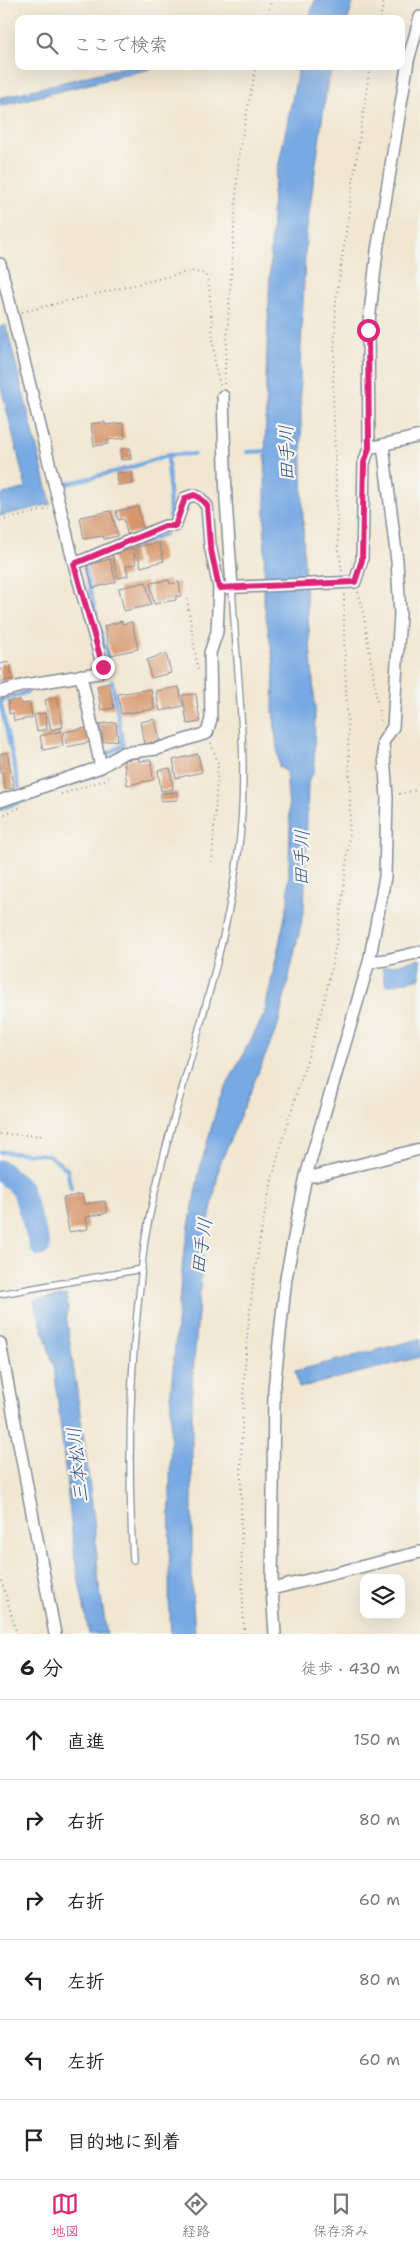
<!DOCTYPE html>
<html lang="ja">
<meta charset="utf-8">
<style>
body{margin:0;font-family:"Shantell Sans","Klee One",sans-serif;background:#f2f2f2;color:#202124}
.controls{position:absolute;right:15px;bottom:15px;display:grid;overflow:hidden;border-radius:10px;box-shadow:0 5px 20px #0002}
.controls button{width:45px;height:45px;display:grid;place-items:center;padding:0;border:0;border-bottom:1px solid #e0e0e0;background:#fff;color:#202124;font:25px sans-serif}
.stop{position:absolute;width:15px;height:15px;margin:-11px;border:4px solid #db2777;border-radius:50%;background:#fff}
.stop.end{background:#db2777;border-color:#fff;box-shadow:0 1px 5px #0008}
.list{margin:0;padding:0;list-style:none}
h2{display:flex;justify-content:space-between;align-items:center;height:65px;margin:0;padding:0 20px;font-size:21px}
h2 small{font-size:16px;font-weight:400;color:#757577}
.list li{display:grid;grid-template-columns:32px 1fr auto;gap:15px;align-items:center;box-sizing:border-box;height:80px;padding:0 20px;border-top:1px solid #e0e0e0}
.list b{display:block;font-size:19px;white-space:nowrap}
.list em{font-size:16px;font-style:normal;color:#757577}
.icon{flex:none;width:28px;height:28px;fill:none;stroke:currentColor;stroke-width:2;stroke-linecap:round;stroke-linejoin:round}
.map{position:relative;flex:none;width:420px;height:1634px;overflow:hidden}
.search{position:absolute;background:#fff;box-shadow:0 5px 20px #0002;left:15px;right:15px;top:15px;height:55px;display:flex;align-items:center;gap:12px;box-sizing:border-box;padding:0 18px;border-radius:10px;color:#757577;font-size:19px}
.sheet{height:545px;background:#fff}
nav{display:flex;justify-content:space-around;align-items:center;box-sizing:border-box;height:70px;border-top:1px solid #e0e0e0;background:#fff;font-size:14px;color:#757577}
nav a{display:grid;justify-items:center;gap:2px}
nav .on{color:#db2777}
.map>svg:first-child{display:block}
.water{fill:#77a9e2;stroke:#496ca0}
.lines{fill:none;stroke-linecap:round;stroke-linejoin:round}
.stream{stroke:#77a9e2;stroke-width:4}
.river{stroke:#77a9e2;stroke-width:21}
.building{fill:#d6966c}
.lane-casing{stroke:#868b98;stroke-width:8}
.street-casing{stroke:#868b98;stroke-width:14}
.path{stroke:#868b98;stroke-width:2;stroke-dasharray:1 4;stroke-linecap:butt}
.lane{stroke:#fff;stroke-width:5.5}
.street{stroke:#fff;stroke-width:11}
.route{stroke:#db2777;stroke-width:6}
.labels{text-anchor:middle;stroke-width:4.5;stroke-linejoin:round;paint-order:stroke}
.water-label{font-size:19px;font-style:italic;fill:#375486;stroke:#f6f6f2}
</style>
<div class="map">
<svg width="420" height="1634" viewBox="0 0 420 1634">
<rect width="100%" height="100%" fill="#f6f6f2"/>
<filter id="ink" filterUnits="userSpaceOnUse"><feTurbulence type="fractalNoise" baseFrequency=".02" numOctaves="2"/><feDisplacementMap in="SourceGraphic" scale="10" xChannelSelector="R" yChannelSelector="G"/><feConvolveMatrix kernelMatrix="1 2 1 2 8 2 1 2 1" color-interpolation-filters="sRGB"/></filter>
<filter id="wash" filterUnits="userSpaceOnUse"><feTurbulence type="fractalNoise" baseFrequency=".0096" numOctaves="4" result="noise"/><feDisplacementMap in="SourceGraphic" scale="20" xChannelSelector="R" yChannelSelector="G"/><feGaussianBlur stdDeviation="1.12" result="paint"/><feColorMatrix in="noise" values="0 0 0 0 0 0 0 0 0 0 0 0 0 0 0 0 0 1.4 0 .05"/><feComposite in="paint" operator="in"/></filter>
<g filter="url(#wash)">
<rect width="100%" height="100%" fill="#f1e7d1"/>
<path class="water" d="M315 0H354L348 19H309Z
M128 66H162L0 106V98Z
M299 66H333L327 85 306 235 300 370 304 566 315 707 314 771 308 782 304 911 278 1025 220 1164 203 1253 192 1385V1591L195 1634H171L169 1599 171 1391 183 1258 200 1168 219 1100 264 1015 288 902 290 824 286 771 279 767 273 709 274 665 264 604 266 377 273 192Z
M6 325 51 504 0 516V495L26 488 0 383V327Z
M420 959V978L386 986 382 968Z
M66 1295 68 1309 66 1315 83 1434 94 1520 99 1584 107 1634H89L75 1559 54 1366 34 1301Z
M420 1339V1357L299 1388 295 1371Z"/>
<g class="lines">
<path class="stream" d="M247 452 270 451
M168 455 170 519
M62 485 129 468 168 455 194 454
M112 554 164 535
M87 563 84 565 96 614
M99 624 110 669
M0 701 19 787
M0 701 27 692
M106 755 123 745 112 681
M0 809 102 773
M0 1152 49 1155 67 1169 71 1188"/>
<path class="river" d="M0 1170 22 1189 40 1246"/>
</g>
<g id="blocks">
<path class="building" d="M105 422V425L123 423 125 438 108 440V444L94 446 91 424Z
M130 448 131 459 121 460V449Z
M132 472 133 484 117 485 116 473Z
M138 507 143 531 127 534 124 519 118 520 116 511Z
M111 511 118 536 104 539 103 536 84 539 80 517Z
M159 542 164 561 141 567 136 547Z
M133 548 136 564 126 566 128 576 118 578 112 555Z
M110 559 116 582 93 588 87 565Z
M169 580 170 584 179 582 181 596H176V600L154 604 150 583Z
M146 582 151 605 124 611 119 588Z
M122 621V624L132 622 138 649 111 655 104 626Z
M166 653 171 673 151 678 147 660Z
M9 662 13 679 1 682 0 664Z
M109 683 114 708 101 710 97 686Z
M179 687 183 706 160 711 156 691Z
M151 689 154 709 121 714 118 694Z
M196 694 200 722 187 724 183 695Z
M57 697 63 727 51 730 45 700Z
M20 700 21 704 30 703 32 718 14 721 13 713 9 714 8 701Z
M45 713 47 729 37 731 34 715Z
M155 719 160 741 144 744 140 722Z
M116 722 118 740 103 742 100 724Z
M86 728 90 742 67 747 64 732Z
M61 731 63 746 43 750 40 736Z
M7 752 14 788 5 789 2 772 0 773V754Z
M198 754 202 772 176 778 173 760Z
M138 758 139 761 151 760 153 780 127 785 124 760Z
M170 768 173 789 161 791 158 770Z
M177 792 178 800 161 801V793Z
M82 1194 84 1204 105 1201 107 1213 86 1217 88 1229 69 1232 63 1198Z"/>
</g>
</g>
<g filter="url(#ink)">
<use href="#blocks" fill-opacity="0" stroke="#868b98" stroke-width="1"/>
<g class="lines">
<defs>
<path id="lane" d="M0 1294 142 1269
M133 1560C128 1474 129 1388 138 1303 141 1282 142 1260 145 1239 169 1109 221 985 238 854 250 766 237 676 232 587"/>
<path id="street" d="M0 264 74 564 103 667 98 673 25 685 0 692
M223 396 226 501 232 587
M369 448 368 330 377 251 408 61 420 17
M219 588 355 582 362 560 364 463 369 448 420 436
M81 675 101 767
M0 801 101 767 123 753 157 749 207 733 211 719 210 653 217 632 219 588 210 545 207 506 200 498 194 495 185 498 175 526H165L74 564
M369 962 386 960 420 952
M306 1176H315L420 1149
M0 1343 55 1634
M272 1589 274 1389 286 1278 306 1176 369 962 385 877 387 797 383 742 393 727 400 614 397 561 383 445
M275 1634 272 1589 420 1552"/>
</defs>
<use href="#lane" class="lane-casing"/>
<use href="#street" class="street-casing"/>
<path class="path" d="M267 19 271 0
M380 19 384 0
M22 312 191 271 205 274 209 284 215 366 220 385
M224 384 239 153 256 66
M0 521 49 509
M342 571 338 546 333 391 336 300 370 66
M358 592 362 605 381 725
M187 599 198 670
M211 743 218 763 212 862
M61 794 105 780 108 777
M399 794 420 789
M0 816 21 807
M0 1134 50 1136
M0 1576 17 1634
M244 1634C239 1491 237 1348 266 1207 284 1116 324 1028 337 936 343 895 349 852 350 810 350 737 343 665 344 593"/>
<use href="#lane" class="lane"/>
<use href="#street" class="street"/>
</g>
</g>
<g class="lines" filter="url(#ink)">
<path class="route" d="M103 667 74 564 165 526H175L185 498 194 495 200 498 207 506 210 545 219 588 355 582 362 560 364 463 369 448 368 330"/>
</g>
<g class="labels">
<g class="water-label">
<text transform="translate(286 453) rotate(-91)" y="7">田手川</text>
<text transform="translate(301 858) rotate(-89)" y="7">田手川</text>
<text transform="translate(201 1246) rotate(-82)" y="7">田手川</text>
<text transform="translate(77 1465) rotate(-96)" y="7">三本松川</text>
</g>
</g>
</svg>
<div class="controls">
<button><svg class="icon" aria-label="layers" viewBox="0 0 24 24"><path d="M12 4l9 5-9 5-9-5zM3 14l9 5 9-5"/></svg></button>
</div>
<div class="stop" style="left:368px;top:330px"></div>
<div class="stop end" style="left:103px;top:667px"></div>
<div class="search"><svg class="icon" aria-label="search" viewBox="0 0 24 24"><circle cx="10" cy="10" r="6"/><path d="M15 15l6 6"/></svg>ここで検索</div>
</div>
<section class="sheet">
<h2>6 分<small>徒歩 · 430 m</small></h2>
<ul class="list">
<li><svg class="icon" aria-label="ahead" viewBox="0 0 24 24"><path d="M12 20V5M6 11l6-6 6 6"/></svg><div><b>直進</b></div><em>150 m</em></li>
<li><svg class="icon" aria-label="right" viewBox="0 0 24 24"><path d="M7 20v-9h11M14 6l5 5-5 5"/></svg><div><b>右折</b></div><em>80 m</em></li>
<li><svg class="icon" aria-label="right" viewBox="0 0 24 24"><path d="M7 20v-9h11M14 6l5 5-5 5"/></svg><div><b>右折</b></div><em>60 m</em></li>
<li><svg class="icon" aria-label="left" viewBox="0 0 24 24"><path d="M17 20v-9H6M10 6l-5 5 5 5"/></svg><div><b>左折</b></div><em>80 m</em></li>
<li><svg class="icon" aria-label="left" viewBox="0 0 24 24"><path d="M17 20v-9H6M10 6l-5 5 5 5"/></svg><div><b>左折</b></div><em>60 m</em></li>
<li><svg class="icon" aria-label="arrive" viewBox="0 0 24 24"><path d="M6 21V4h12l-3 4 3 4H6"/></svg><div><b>目的地に到着</b></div></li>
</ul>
</section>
<nav>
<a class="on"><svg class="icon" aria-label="map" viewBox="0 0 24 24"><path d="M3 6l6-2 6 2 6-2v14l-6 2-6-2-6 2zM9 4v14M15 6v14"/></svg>地図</a>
<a><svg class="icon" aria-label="directions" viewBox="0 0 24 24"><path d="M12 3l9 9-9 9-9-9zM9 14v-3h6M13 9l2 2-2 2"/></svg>経路</a>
<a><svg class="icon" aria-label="saved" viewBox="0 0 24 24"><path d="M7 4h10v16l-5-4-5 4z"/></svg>保存済み</a>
</nav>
